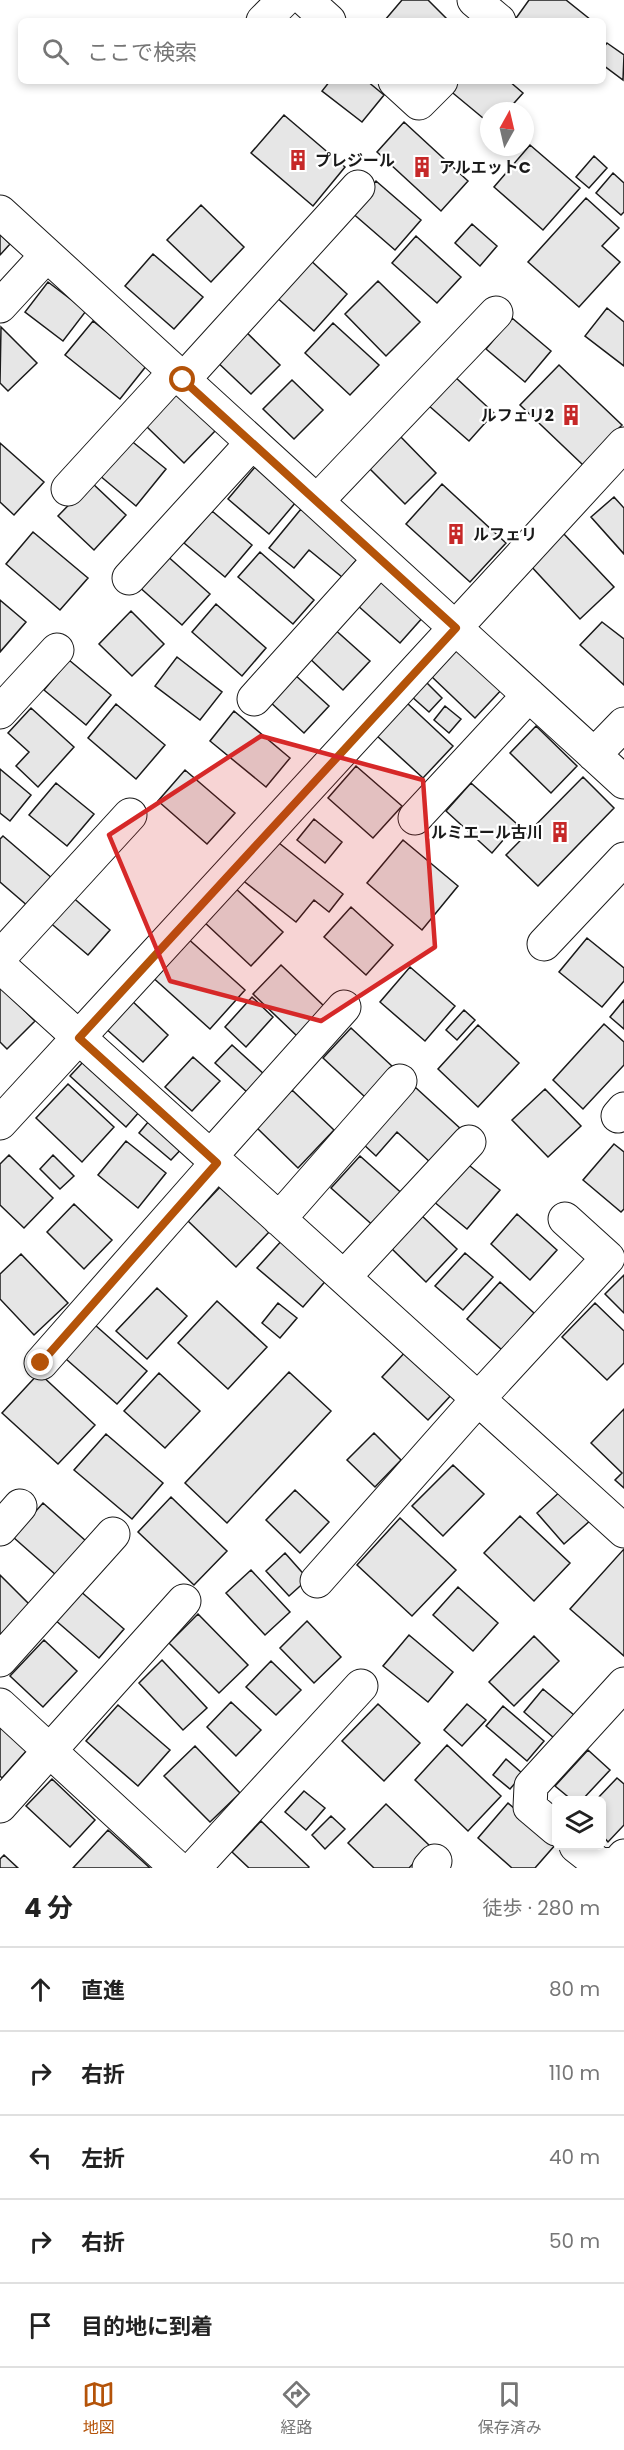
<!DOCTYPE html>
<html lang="ja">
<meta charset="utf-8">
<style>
body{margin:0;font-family:Poppins,"Noto Sans JP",sans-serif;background:#f2f2f2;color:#222}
.controls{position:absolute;right:18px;bottom:18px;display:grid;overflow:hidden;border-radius:9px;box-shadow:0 3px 9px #0003}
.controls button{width:54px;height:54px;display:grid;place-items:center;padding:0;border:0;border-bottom:2px solid #e0e0e0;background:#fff;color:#222;font:30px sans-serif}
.compass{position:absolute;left:480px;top:102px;width:54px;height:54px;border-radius:50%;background:#fff;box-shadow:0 3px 9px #0003;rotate:8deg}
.stop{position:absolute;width:18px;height:18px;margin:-14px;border:4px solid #b45309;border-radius:50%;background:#fff}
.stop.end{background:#b45309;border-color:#fff;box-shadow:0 2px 6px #0008}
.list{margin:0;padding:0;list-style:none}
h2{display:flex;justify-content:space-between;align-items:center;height:78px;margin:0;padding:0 24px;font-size:26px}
h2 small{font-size:20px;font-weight:400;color:#767676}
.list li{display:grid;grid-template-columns:39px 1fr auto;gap:18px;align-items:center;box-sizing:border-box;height:84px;padding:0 24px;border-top:2px solid #e0e0e0}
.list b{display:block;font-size:22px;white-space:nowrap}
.list em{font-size:20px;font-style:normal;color:#767676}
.icon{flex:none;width:33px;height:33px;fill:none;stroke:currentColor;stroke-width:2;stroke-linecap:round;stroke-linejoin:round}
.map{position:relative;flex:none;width:624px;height:1868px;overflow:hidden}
.search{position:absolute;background:#fff;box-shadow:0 3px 9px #0003;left:18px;right:18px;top:18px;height:66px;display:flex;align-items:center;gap:15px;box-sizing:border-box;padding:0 21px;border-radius:9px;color:#767676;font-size:22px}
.sheet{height:498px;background:#fff}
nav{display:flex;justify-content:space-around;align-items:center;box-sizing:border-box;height:84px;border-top:2px solid #e0e0e0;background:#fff;font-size:16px;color:#767676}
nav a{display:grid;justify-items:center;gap:3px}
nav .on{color:#b45309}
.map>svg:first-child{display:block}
.building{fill:#e6e6e6;stroke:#1a1a1a;stroke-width:1.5}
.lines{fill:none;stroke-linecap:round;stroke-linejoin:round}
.minor-casing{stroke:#1a1a1a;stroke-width:35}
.minor{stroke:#fff;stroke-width:33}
.route{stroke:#b45309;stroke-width:8}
.marked{fill:#d62828;fill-opacity:0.2;stroke:#d62828;stroke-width:4.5;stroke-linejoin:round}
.labels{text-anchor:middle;stroke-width:4.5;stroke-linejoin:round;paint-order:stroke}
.poi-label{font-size:16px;font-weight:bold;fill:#1a1a1a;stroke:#fff;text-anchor:start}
</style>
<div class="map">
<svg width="624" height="1868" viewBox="0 0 624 1868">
<rect width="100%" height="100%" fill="#fff"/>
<path class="building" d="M402 0H428L449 21H387L385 20Z
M529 0H566L591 20 514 21Z
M607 43 624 55 623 80 603 65V48Z
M330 81H367L384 95 362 122 322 91Z
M454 81H509L523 93 507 111H489V123L448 89Z
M284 115 345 167 313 206 251 153Z
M404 122 468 181 441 211 377 152Z
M530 145 580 188 543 230 494 187Z
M594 156 607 168 589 188 576 177Z
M613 173 624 183V212L621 215 596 193Z
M376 181 421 220 395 250 350 211Z
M586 198 619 228 602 246 620 262 579 307 528 262Z
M201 205 244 247 211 282 167 240Z
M472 224 497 246 480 266 455 243Z
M0 234 10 244 0 255Z
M416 236 461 277 437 303 392 263Z
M153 254 203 297 174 329 125 286Z
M308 258 347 294 314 331 274 295Z
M378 281 420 322 386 356 345 314Z
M48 282 86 311 63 341 25 312Z
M607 308 624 322V366L585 336Z
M512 318 551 351 525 382 486 349Z
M93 321 147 365 120 399 65 355Z
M333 323 379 365 350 395 305 353Z
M1 327 37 363 8 391 0 383Z
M242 328 280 365 251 394 213 358Z
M559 365 622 425 583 465 520 405Z
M454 376 494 413 469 441 428 405Z
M292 380 323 410 294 439 263 409Z
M177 393 216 430 184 463 145 425Z
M397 433 436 473 405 504 365 464Z
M129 439 166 469 136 506 99 475Z
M0 443 44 482 14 515 0 502Z
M255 467 296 502 269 534 228 499Z
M91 482 126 515 94 550 58 516Z
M442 484 506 543 470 582 406 524Z
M614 497 624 508V554L591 517Z
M301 509 359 557 342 577 309 550 294 568 269 548Z
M212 511 252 545 225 577 184 543Z
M33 532 88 578 60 610 6 564Z
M563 533 614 587 580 619 529 564Z
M260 552 314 600 293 624 238 577Z
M165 554 210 594 182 625 137 585Z
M381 578 424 616 400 643 357 605Z
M0 600 26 622 0 652Z
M216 604 266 648 242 676 192 632Z
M131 611 164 644 132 676 99 644Z
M602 622 624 639V685L580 645Z
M332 627 370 661 343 690 306 655Z
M459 646 504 687 475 718 431 676Z
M177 657 222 692 200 720 155 686Z
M69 660 111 695 86 725 44 690Z
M294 674 329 706 304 733 269 701Z
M425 681 442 698 429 712 411 696Z
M407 703 453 746 423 778 376 735Z
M116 704 165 745 136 779 88 738Z
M445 706 461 719 449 733 434 720Z
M31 708 74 747 38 787 16 766 29 752 8 733Z
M234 711 290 758 266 787 210 741Z
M536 726 577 766 551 793 510 753Z
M356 766 402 806 373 838 328 798Z
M0 769 31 795 10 821 0 813Z
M185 770 235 813 207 844 158 801Z
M583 777 614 808 538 886 506 855Z
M56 783 94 814 67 846 29 815Z
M471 783 517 824 492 853 446 811Z
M314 819 342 842 325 863 297 840Z
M3 836 53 879 29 907 0 882V839Z
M274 839 343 894 329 912 314 900 296 922 241 879Z
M403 840 458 886 422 930 367 883Z
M234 887 283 932 251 966 203 921Z
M69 894 110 930 88 955 47 920Z
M351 907 393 945 366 975 324 937Z
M185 936 245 990 210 1029 150 975Z
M587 938 624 968V981L602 1007 559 972Z
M281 965 325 1007 297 1036 253 994Z
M410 967 455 1006 425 1041 380 1002Z
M0 987 35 1021 7 1049 0 1042Z
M252 997 273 1017 246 1047 225 1027Z
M130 999 168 1035 143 1062 104 1027Z
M624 1000V1029L610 1017Z
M464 1010 475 1020 457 1040 446 1030Z
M604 1024 624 1042V1065L583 1109 553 1080Z
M478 1025 519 1063 478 1107 438 1069Z
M351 1028 393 1067 365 1097 323 1058Z
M232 1045 265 1075 248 1093 215 1063Z
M193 1057 220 1081 192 1111 165 1087Z
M84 1061 140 1111 126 1127 70 1076Z
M68 1084 114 1127 82 1162 36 1118Z
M415 1087 462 1130 431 1163 397 1132 376 1156 362 1143Z
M545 1089 581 1126 548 1157 512 1120Z
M292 1090 334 1130 298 1168 256 1127Z
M154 1115 186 1144 171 1160 139 1133Z
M126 1141 166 1173 138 1208 98 1175Z
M614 1144 624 1152V1209L621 1212 583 1180Z
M9 1155 53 1198 24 1228 0 1205V1164Z
M53 1155 74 1176 60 1189 40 1169Z
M360 1156 406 1197 377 1229 331 1188Z
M465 1162 500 1190 467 1229 433 1201Z
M221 1186 270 1231 236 1267 188 1221Z
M74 1204 112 1240 84 1269 47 1232Z
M517 1214 557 1250 530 1280 491 1244Z
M421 1215 457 1249 426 1282 390 1247Z
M284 1238 329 1277 303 1307 257 1268Z
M465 1253 493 1277 463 1310 435 1286Z
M21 1254 68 1303 34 1335 0 1299V1274Z
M624 1275V1313L605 1294Z
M500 1282 534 1313 502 1350 467 1319Z
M157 1288 187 1316 147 1359 116 1331Z
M217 1301 267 1347 228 1389 178 1343Z
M278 1303 297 1318 280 1338 262 1323Z
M595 1303 624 1331V1363L607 1380 562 1337Z
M95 1325 147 1371 117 1404 66 1359Z
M408 1349 454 1392 428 1420 382 1377Z
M289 1372 331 1411 227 1523 185 1483Z
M39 1373 95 1425 58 1464 2 1413Z
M159 1373 200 1411 165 1448 124 1411Z
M624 1409V1488L615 1480 622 1473 591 1443Z
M374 1433 401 1460 375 1487 347 1460Z
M106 1434 163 1483 132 1519 74 1470Z
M453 1465 484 1494 443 1536 412 1506Z
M564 1488 592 1519 564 1544 537 1513Z
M295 1490 329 1522 300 1553 266 1520Z
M171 1497 227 1551 194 1585 138 1532Z
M43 1503 86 1541 56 1575 13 1537Z
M520 1516 570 1563 534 1601 484 1553Z
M400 1518 456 1570 412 1616 357 1565Z
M624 1549V1656L570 1609Z
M285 1553 308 1579 289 1596 266 1571Z
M251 1570 290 1612 265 1635 226 1593Z
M0 1575 30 1605 0 1635Z
M458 1587 498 1623 473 1651 433 1615Z
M79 1590 124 1629 99 1658 54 1619Z
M198 1614 248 1665 219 1693 169 1643Z
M307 1621 341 1657 314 1683 280 1648Z
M409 1635 453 1672 428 1702 383 1666Z
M534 1636 559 1661 514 1706 489 1682Z
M44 1640 77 1671 43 1707 10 1676Z
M162 1660 207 1708 183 1730 139 1683Z
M271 1661 301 1690 276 1715 246 1687Z
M543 1689 574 1715 554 1738 524 1712Z
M231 1702 261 1730 236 1756 207 1727Z
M378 1704 420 1743 384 1781 342 1741Z
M467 1704 486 1720 462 1746 444 1730Z
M118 1705 170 1750 138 1786 86 1741Z
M503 1706 544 1741 527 1761 486 1726Z
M0 1724 28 1749 2 1778 0 1776Z
M447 1745 501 1796 468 1831 415 1780Z
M195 1746 240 1793 210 1822 164 1776Z
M588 1750 610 1770 582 1800H572L555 1786Z
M506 1759 523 1774 510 1789 493 1775Z
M617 1778 624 1784V1825L608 1842 602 1835V1800H596Z
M52 1779 95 1820 70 1847 26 1806Z
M304 1791 325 1808 306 1830 285 1812Z
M508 1803 556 1844 535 1868H512L478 1838Z
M386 1804 430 1846 409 1868H374L348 1843Z
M331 1816 345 1829 325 1849 312 1835Z
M261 1821 309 1867 308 1868H249L232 1852Z
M108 1830 150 1868H73Z
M4 1855 18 1868H0V1859Z"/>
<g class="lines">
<defs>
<path id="minor" d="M306 0 329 21
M474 0 499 21
M263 21 284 0
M395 81 419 103 441 81
M0 212 624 782
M0 306 47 255
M183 380 358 187
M68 489 175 372
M317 501 496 313
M129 578 252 443
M254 699 380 559
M0 712 57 650
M594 755 624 724
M415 818 529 695
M544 944 624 859
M0 957 130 815
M0 966 624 1531
M618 1116 624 1109
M0 1123 624 444
M210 1157 344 1007
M279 1219 400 1081
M344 1277 469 1142
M41 1363 217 1163
M0 1529 20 1506
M317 1581 478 1399 608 1258 565 1219
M0 1660 113 1534
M0 1705 177 1868
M0 1806 184 1601
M556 1829 530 1807 531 1786 624 1684
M576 1846 600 1865 617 1864 624 1856
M194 1868 361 1686
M429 1868 435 1861"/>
</defs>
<use href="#minor" class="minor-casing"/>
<use href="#minor" class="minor"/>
</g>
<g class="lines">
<path class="route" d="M41 1363 217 1163 79 1038 456 628 183 380"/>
</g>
<path class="marked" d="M261 736 423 780 435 947 321 1021 170 981 109 835Z"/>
<defs>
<symbol id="building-bare" viewBox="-9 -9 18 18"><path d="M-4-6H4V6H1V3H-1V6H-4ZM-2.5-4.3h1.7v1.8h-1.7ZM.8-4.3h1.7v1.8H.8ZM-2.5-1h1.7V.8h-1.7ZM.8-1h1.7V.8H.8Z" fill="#c62828" stroke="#fff" stroke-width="2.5" paint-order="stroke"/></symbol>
</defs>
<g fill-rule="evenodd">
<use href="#building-bare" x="283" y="145" width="30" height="30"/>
<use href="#building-bare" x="407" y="152" width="30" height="30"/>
<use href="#building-bare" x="556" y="400" width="30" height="30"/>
<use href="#building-bare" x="441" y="519" width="30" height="30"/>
<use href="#building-bare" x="545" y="817" width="30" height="30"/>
</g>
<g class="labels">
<g class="poi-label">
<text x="315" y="166">プレジール</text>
<text x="439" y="173">アルエットC</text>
<text x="554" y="421" text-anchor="end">ルフェリ2</text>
<text x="473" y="540">ルフェリ</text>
<text x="543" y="838" text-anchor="end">ルミエール古川</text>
</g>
</g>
</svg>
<div class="controls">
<button><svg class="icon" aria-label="layers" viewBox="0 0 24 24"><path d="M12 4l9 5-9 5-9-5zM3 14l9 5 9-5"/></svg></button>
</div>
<svg class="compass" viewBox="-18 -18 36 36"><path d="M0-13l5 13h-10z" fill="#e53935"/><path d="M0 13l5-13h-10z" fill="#767676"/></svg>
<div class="stop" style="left:183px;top:380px"></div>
<div class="stop end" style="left:41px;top:1363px"></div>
<div class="search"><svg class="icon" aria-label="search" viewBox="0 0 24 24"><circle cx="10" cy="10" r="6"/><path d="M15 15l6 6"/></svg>ここで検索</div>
</div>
<section class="sheet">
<h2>4 分<small>徒歩 · 280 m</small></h2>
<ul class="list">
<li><svg class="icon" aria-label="ahead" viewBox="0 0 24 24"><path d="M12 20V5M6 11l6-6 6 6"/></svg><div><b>直進</b></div><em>80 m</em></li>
<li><svg class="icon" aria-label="right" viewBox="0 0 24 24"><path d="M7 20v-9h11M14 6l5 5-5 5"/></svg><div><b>右折</b></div><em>110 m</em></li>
<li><svg class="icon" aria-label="left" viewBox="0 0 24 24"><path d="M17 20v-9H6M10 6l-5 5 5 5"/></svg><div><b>左折</b></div><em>40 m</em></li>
<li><svg class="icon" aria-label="right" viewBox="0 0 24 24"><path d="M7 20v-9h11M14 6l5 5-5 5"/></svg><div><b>右折</b></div><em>50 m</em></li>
<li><svg class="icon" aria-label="arrive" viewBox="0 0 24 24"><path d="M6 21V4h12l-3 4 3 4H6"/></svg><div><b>目的地に到着</b></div></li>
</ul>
</section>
<nav>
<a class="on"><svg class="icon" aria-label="map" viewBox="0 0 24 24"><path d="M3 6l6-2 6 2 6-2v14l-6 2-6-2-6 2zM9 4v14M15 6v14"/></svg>地図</a>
<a><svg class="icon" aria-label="directions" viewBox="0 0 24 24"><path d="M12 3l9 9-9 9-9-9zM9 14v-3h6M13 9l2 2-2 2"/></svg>経路</a>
<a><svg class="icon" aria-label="saved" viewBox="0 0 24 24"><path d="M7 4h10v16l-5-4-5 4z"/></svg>保存済み</a>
</nav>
